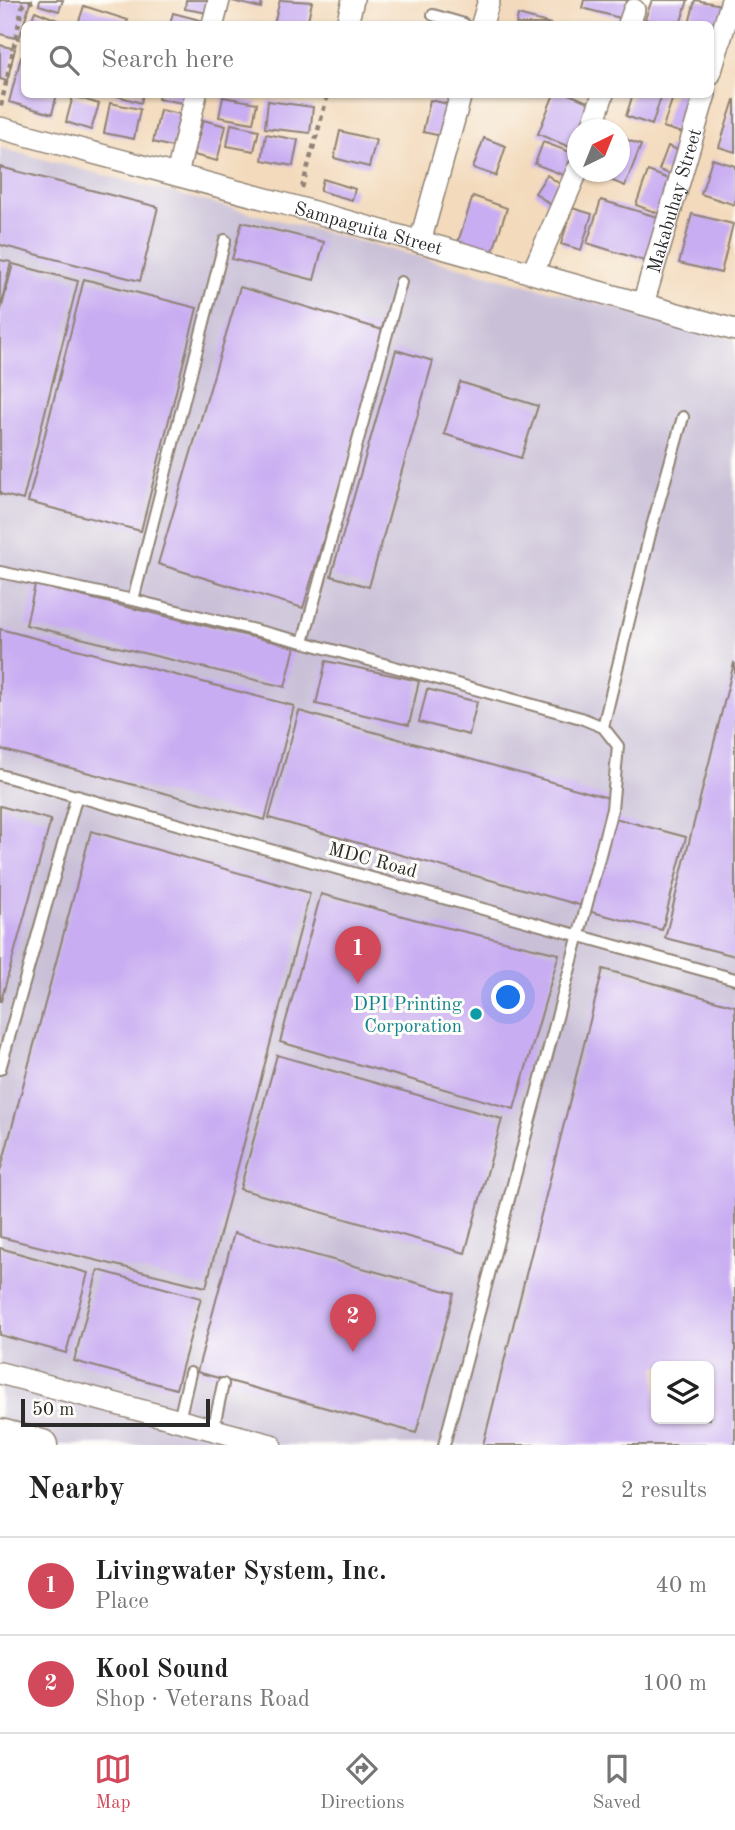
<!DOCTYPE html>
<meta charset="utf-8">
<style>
body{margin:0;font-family:"Old Standard TT",serif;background:#f6f6f6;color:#222}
.controls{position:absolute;right:21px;bottom:21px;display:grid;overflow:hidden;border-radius:10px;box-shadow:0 2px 5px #0004}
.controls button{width:63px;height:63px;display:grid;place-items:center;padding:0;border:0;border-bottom:2px solid #e0e0e0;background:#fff;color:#222;font:35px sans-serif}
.compass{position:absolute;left:567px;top:119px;width:63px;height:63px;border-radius:50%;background:#fff;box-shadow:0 2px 5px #0004;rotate:43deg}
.scale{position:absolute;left:21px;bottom:18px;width:189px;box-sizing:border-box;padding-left:7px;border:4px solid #2b2b2b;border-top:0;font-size:19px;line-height:24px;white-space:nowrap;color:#2b2b2b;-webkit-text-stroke:5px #fdfcf7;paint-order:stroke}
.you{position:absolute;left:509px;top:998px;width:24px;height:24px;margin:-18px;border:5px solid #fff;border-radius:50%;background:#1a73e8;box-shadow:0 0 0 10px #1a73e833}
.badge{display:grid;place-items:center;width:46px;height:46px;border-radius:50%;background:#d1495b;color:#fff;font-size:23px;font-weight:700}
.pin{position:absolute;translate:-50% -58px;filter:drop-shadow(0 2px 4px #0008)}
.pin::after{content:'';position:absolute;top:37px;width:24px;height:21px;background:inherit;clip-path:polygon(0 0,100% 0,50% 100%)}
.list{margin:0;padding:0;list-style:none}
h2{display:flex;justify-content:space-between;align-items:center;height:91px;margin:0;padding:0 28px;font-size:30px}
h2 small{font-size:23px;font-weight:400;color:#767676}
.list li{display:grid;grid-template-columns:46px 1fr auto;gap:21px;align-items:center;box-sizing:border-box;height:98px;padding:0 28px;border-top:2px solid #e0e0e0}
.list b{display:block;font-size:26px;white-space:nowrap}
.list p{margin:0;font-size:23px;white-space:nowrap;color:#767676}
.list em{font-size:23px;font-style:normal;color:#767676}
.icon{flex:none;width:38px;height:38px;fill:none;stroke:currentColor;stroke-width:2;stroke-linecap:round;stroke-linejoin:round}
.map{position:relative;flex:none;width:735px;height:1445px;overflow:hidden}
.search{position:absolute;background:#fff;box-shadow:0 2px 5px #0004;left:21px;right:21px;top:21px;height:77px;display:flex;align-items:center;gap:18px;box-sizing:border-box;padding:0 24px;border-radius:10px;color:#767676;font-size:26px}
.sheet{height:287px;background:#fff}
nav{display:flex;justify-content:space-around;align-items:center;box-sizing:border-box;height:98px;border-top:2px solid #e0e0e0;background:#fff;font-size:19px;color:#767676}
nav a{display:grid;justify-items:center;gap:4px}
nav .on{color:#d1495b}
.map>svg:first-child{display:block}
.industrial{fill:#c9bfd7;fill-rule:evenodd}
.building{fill:#c9adf2;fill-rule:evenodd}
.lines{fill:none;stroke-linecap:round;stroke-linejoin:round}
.lane-casing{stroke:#8f8274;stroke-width:14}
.street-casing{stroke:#8f8274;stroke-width:24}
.secondary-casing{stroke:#8f8274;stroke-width:33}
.path{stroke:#8f8274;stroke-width:4.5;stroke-dasharray:5 5;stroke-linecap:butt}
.lane{stroke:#fff;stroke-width:10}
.street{stroke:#fff;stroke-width:21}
.secondary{stroke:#fff;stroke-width:30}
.culture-dot{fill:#0f9aa8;stroke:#fdfcf7;stroke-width:2.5}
.labels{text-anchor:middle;stroke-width:6;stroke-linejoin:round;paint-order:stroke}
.street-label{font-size:19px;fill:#2b2b2b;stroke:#fdfcf7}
.culture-label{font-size:19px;fill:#0d838f;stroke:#fdfcf7;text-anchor:end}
</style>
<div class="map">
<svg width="735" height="1445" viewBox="0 0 735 1445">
<rect width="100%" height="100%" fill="#fdfcf7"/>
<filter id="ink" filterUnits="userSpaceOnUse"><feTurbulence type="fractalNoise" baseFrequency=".0143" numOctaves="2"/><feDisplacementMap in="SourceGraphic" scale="14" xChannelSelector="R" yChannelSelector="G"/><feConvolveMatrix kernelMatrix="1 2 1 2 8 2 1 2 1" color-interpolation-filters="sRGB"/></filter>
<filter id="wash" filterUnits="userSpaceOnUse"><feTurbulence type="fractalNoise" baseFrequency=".00686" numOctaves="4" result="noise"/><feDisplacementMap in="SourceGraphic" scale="28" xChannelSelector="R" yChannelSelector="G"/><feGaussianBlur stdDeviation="1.57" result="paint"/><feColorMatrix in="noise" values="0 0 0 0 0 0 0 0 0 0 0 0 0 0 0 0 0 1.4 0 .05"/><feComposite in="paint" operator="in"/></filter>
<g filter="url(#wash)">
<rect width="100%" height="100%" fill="#f3dabc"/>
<path class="industrial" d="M0 148 735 339V1445H0ZM656 1366H709V1419H656Z"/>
<g id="blocks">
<path class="building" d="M0 0H31L19 39 0 34Z
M40 0H63L59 11 39 5Z
M186 0H217L214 14 185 9Z
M228 0H262L261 8Z
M280 0 312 2 307 24H274Z
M584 0H633L628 20 582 8Z
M652 0H688L680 24H662L645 19Z
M695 0 727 6 721 33 710 31V24H689Z
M84 6 128 20 126 24H78Z
M35 11 60 21 58 24H30Z
M173 13 215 24H170Z
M518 15 551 24H516Z
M0 45 15 49 7 81 0 79Z
M21 57 24 58V94H57L52 114 9 102Z
M111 94H143L141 103Z
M159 94H192L190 104 158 99Z
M554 94H569L595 105 585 130H578L577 150 538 134Z
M633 94H662L652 125 626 116Z
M674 94H702L689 135 663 127Z
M73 96 99 104 91 130 66 122Z
M223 97 257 103 253 123 219 117Z
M430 100 453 105 446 137 423 132Z
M734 100H735V152L719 147Z
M268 101 313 107 310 133 265 128Z
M110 103 140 109 134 139 104 133Z
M160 110 180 114 172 147 153 142Z
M203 120 226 126 217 161 194 155Z
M231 124 259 130 254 151 227 146Z
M340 131 376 140 369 167 334 158Z
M266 134 298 140 293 166 262 160Z
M620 137 641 145 625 186 595 174 596 172H620Z
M484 138 506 146 496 176 473 168Z
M543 142 578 155 571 178 535 164Z
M668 146 688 154 678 177 659 170Z
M712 159 735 166V205L701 194Z
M0 167 158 207 140 281 0 245Z
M648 171 677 182 665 216 636 205Z
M547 175 564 187 551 205 535 193Z
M323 179 355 189 352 200 320 191Z
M473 196 507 208 492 254 458 242Z
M601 200 667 220 654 264 587 243Z
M572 208 592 214 581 250 561 244Z
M692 214 733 224 721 273 679 263Z
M242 222 324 242 314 280 232 259Z
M0 260 11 262 1 304H0Z
M13 264 78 281 23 500 0 494V314Z
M84 279 197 308 141 531 28 502Z
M240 287 386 331 303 608 158 564Z
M396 350 433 361 369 587 331 576Z
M460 382 538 406 521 458 444 434Z
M35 585 295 647 285 687 26 625Z
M0 629 294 706 265 820 0 749Z
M326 661 419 681 409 725 316 704Z
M734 663 735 664V956L665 938Z
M427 689 477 702 469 735 419 722Z
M299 711 612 799 583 906 269 818Z
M0 806 51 820 1 1001H0Z
M611 817 686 837 662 930 588 911Z
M91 831 310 893 206 1287 0 1237V1172Z
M321 894 436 925 559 954 514 1109 280 1042Z
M603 969 735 1006V1445H483ZM656 1366H709V1419H656Z
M277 1055 502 1119 465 1253 240 1189Z
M234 1233 454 1293 416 1433 197 1372Z
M0 1248 88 1273 66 1353 0 1335Z
M98 1270 201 1298 176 1389 74 1361Z"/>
</g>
</g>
<g filter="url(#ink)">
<use href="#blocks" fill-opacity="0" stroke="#8f8274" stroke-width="2"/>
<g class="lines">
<defs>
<path id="lane" d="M433 15 464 24
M0 572 133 600 303 642 581 718 603 727 618 746 612 809 444 1445
M133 600 225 240
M303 642 401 282
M603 727 651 530 683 417
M0 775 735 979
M0 1069 77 795
M179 1420 190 1373
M213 1430 223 1384"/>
<g id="street">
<path d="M213 24 219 0"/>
<path d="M347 24 353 0"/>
<path d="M482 24 489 0"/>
<path d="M629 24 634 10"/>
<path d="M710 74 732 0"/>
<path id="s1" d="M0 128 296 207 735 330"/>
<path d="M591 130 603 94"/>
<path d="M177 175 196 94"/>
<path d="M420 242 461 94"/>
<path d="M533 272 578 169"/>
<path id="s2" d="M643 304 705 94"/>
<path d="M0 1373 271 1445"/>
</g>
<path id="secondary" d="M0 1434 42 1445"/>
</defs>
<use href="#lane" class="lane-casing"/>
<use href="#street" class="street-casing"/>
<use href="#secondary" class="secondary-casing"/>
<path class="path" d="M1 106 23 4 38 0
M302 188 328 94"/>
<use href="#lane" class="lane"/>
<use href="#street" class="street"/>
<use href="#secondary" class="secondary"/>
</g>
</g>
<circle class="culture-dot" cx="476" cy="1014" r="7"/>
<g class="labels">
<g class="street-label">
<text dy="7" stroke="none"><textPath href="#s2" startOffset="108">Makabuhay Street</textPath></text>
<text dy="7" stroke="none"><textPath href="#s1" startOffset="382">Sampaguita Street</textPath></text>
<text transform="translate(373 859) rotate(15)" y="7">MDC Road</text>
</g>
<g class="culture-label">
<text x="462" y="1010">DPI Printing<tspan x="462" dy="22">Corporation</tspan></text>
</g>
</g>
</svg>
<div class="controls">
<button><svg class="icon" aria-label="layers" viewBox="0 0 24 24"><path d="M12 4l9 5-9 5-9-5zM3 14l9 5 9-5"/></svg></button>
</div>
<svg class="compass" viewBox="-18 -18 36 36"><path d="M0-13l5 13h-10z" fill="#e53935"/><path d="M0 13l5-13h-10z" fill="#767676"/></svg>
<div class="scale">50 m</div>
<div class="you"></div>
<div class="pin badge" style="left:358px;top:984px">1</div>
<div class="pin badge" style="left:353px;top:1352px">2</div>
<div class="search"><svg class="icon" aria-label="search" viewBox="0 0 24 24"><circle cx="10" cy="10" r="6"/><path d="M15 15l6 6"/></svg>Search here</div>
</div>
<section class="sheet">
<h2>Nearby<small>2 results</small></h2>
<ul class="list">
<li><span class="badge">1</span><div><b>Livingwater System, Inc.</b><p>Place</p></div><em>40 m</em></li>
<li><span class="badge">2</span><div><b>Kool Sound</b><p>Shop · Veterans Road</p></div><em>100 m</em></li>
</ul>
</section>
<nav>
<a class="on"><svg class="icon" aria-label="map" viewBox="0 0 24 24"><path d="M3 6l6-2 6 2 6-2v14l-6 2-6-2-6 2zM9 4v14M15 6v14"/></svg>Map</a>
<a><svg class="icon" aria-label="directions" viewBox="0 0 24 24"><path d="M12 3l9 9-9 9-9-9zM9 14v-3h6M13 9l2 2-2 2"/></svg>Directions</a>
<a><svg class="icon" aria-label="saved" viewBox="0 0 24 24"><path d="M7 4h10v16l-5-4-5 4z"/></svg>Saved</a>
</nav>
